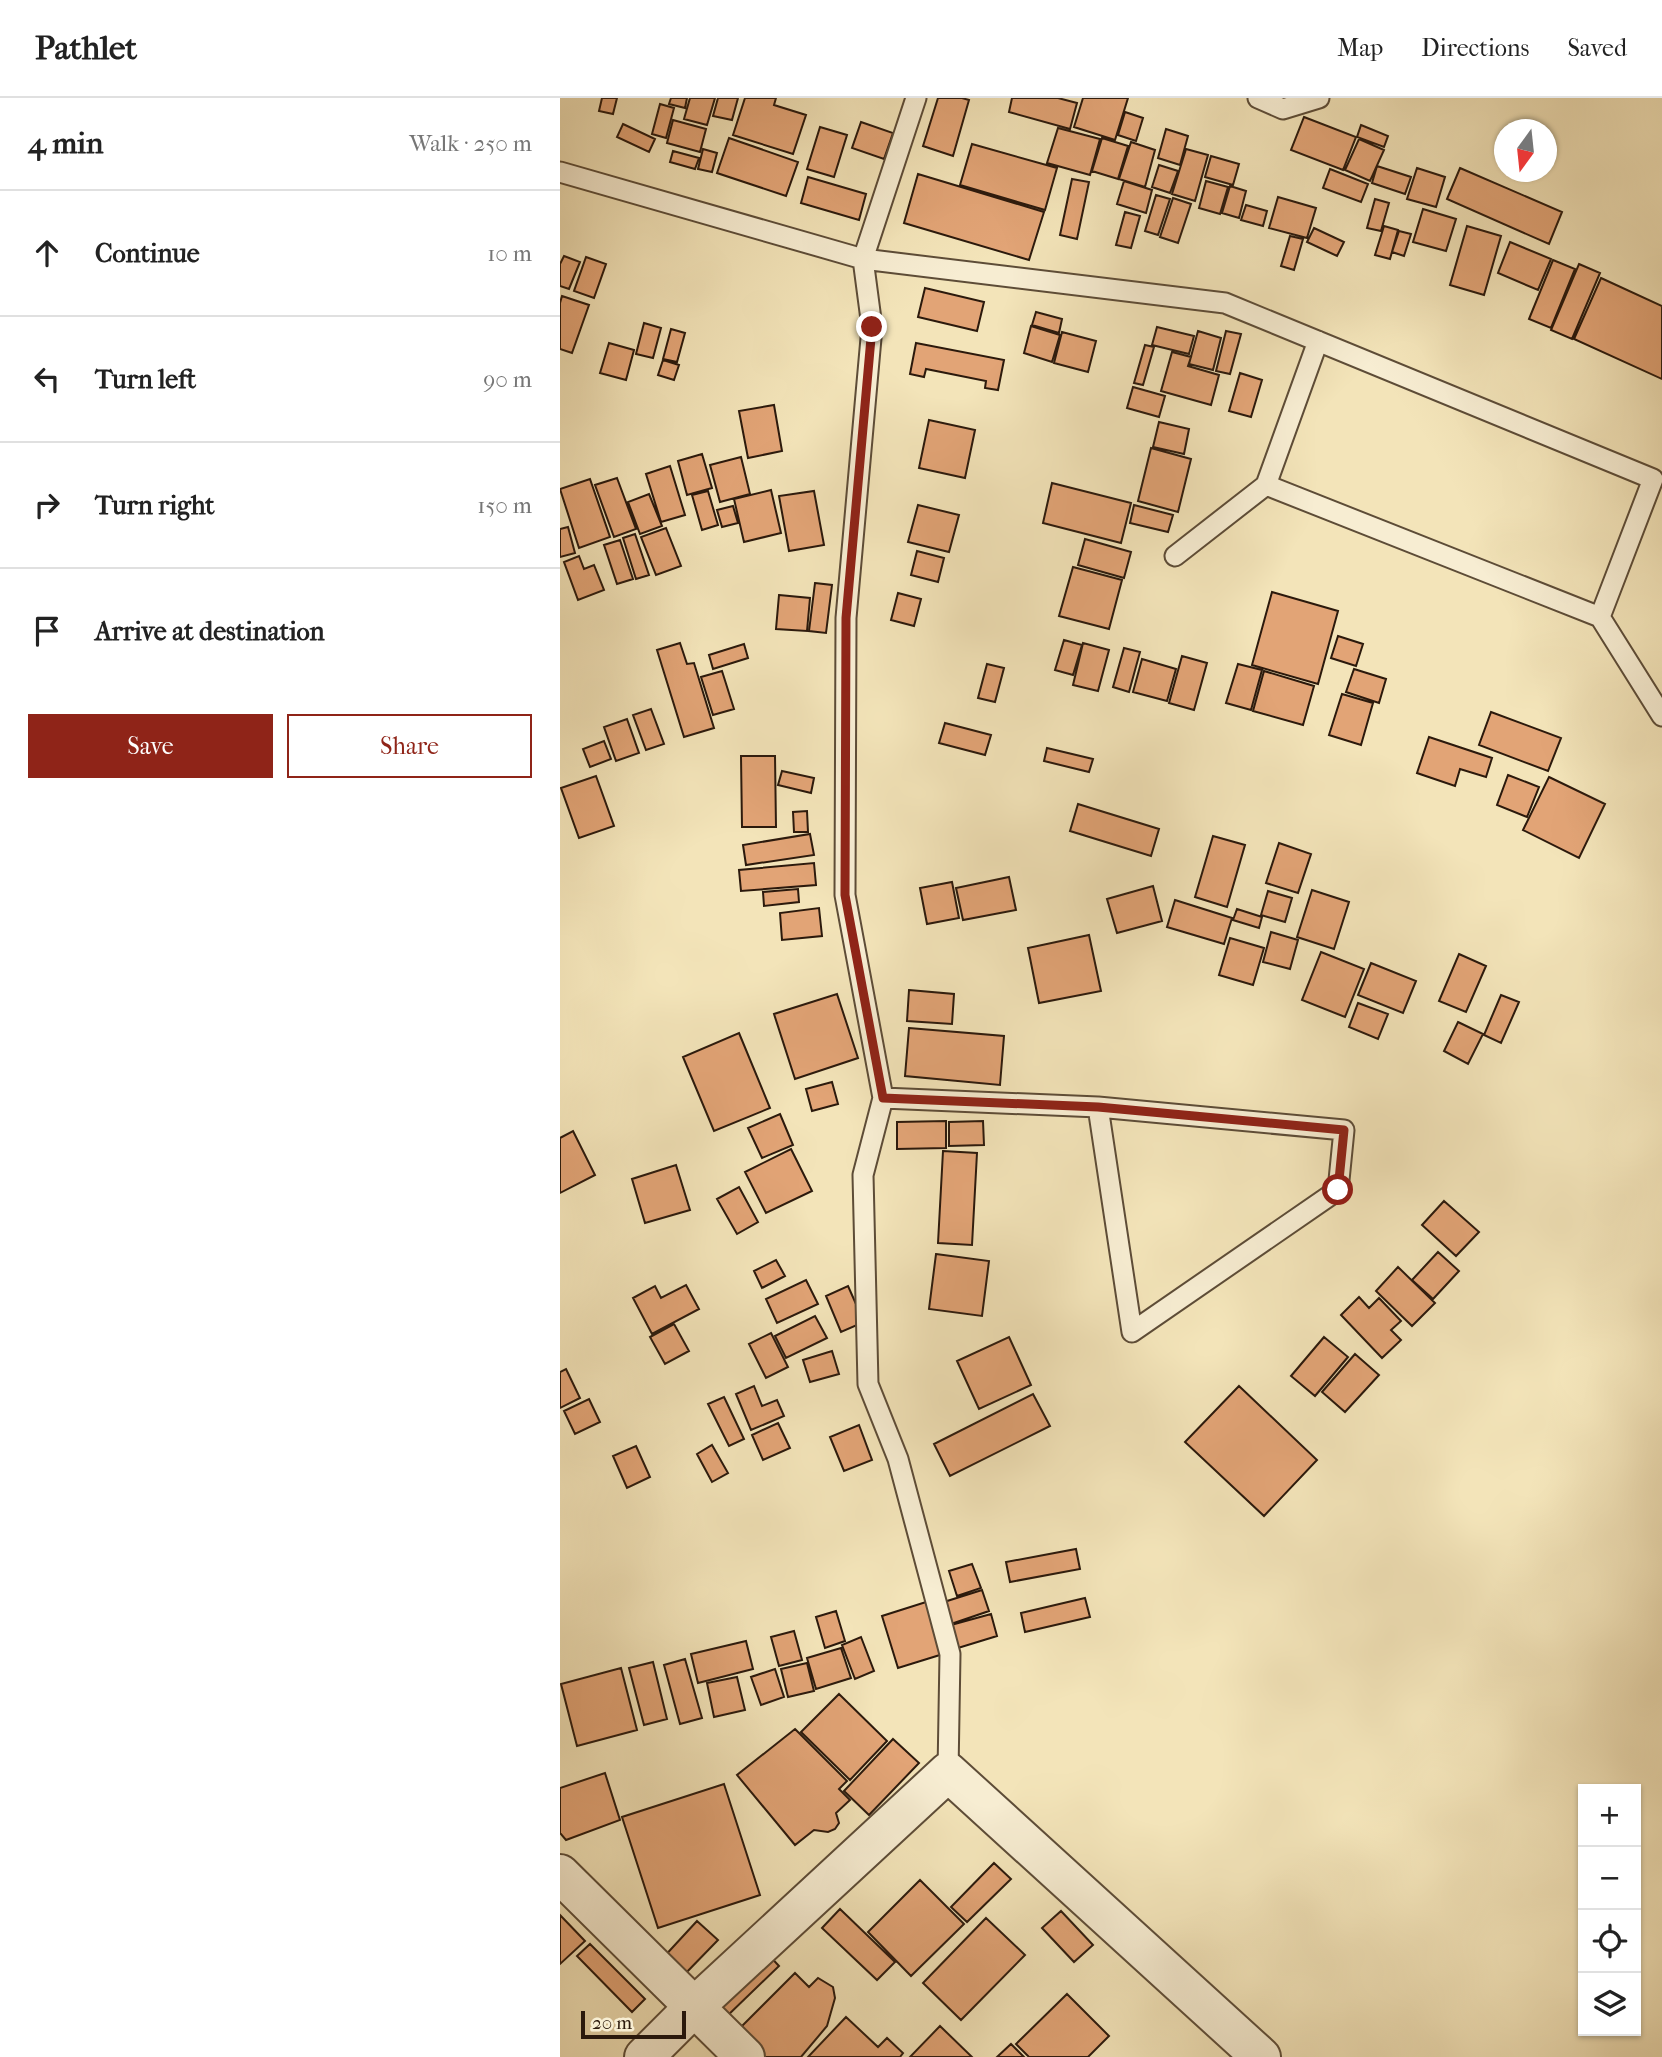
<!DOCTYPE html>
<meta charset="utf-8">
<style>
body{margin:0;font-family:"IM FELL French Canon",serif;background:#f2f2f2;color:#222}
.controls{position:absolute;right:21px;bottom:21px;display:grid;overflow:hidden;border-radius:0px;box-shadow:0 2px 5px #0004}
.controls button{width:63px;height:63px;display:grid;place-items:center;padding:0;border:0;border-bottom:2px solid #e0e0e0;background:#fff;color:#222;font:35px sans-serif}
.compass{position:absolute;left:934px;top:21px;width:63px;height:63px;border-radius:50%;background:#fff;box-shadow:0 2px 5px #0004;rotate:195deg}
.scale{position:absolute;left:21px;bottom:18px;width:105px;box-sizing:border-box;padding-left:7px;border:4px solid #2b190c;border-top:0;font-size:19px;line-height:24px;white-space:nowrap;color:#2b190c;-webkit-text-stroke:5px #f7edd2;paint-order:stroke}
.stop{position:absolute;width:21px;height:21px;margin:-16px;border:5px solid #8f2418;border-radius:50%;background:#fff}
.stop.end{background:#8f2418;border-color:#fff;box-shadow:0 2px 7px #0008}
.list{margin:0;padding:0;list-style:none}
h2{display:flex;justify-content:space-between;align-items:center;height:91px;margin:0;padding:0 28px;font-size:30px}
h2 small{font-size:23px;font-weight:400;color:#767676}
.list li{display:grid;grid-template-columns:46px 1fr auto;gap:21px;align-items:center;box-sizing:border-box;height:126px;padding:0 28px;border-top:2px solid #e0e0e0}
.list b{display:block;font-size:26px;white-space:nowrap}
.list em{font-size:23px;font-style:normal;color:#767676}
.actions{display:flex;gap:14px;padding:21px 28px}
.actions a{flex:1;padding:16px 0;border:2px solid #8f2418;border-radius:0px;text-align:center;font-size:24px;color:#8f2418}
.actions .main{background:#8f2418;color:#fff}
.icon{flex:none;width:38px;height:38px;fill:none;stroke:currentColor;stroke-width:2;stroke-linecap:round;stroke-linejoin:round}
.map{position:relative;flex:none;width:1102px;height:1959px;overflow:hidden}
header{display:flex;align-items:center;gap:42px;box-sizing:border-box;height:98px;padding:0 35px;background:#fff;border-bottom:2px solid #e0e0e0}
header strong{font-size:33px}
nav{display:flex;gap:38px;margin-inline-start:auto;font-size:24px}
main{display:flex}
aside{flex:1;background:#fff}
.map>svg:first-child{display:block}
.building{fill:#e2a476;stroke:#2b190c;stroke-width:2}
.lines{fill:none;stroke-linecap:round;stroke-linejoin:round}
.lane-casing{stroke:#5d4c37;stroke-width:23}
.street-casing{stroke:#5d4c37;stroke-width:42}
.lane{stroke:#f7edd2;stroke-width:19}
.street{stroke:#f7edd2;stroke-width:38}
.route{stroke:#8f2418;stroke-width:9}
</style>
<header>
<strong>Pathlet</strong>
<nav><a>Map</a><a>Directions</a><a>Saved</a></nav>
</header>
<main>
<aside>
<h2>4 min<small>Walk · 250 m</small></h2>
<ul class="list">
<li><svg class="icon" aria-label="ahead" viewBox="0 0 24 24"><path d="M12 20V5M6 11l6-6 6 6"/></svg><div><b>Continue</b></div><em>10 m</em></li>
<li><svg class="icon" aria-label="left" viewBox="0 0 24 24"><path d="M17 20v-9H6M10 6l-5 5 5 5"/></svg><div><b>Turn left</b></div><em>90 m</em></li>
<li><svg class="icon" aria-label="right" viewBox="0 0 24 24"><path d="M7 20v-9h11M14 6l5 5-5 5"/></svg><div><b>Turn right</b></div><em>150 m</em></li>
<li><svg class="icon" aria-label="arrive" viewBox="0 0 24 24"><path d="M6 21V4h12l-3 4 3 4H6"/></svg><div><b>Arrive at destination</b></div></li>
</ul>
<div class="actions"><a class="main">Save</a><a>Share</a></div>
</aside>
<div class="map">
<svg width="1102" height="1959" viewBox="0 0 1102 1959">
<rect width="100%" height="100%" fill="#f3e4b9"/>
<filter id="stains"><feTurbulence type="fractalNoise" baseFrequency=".00286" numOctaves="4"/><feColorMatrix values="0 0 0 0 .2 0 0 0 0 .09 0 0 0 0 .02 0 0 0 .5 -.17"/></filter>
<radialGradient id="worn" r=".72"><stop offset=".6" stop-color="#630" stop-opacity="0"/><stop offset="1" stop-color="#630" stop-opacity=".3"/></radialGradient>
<path class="building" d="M42 0H57L53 16 39 13Z
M111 0H127L125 10 109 6Z
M130 0H155L147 27 124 21Z
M158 0H178L172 22 153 18Z
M185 0H216L214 7 246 17 233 56 173 37Z
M378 0H402L409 2 393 58 363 48Z
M452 0H498L517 5 510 31 449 14Z
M523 0H568L555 42 514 29Z
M100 6 114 10 106 40 92 36Z
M565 14 583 20 576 43 558 37Z
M744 19 796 39 783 72 731 52Z
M113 22 146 31 140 54 107 45Z
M301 24 333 35 324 61 292 50Z
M63 26 95 41 89 54 57 39Z
M801 27 828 38 824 49 797 39Z
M260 29 287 37 274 79 247 71Z
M498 30 540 41 530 77 487 65Z
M606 31 628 38 620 67 598 60Z
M169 40 238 64 226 98 157 75Z
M542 40 568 48 558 81 532 73Z
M799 41 824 52 810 83 785 72Z
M571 44 595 52 585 89 559 81Z
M412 46 497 70 485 112 400 87Z
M143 51 157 55 152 74 138 71Z
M626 51 648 57 635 103 612 96Z
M113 53 139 60 135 71 110 64Z
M651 58 679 66 673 87 645 79Z
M599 67 618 73 610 95 592 89Z
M817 68 851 79 845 96 812 85Z
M857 70 885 79 876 109 847 101Z
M900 70 1002 114 989 146 887 101Z
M770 71 808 86 801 104 763 90Z
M358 76 484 114 469 162 344 125Z
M248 79 306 96 299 122 241 105Z
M512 81 529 84 517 141 500 137Z
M564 83 592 92 586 115 557 106Z
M646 83 668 89 660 116 639 110Z
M670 88 686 93 679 120 662 115Z
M596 97 610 101 598 137 585 133Z
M718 99 756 110 747 140 709 130Z
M613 100 631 106 618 145 600 139Z
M815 101 829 105 821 133 807 130Z
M686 107 707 113 703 128 681 122Z
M863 111 896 121 886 153 853 144Z
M565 114 580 118 571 150 556 147Z
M824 128 838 132 830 161 815 157Z
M907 128 941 138 924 197 890 187Z
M754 130 784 144 777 158 747 144Z
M839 133 851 136 844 158 832 154Z
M730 138 743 141 734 172 721 168Z
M950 144 991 161 978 192 938 175Z
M4 158 20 164 9 191 0 188V166Z
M26 159 46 166 34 200 14 193Z
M993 162 1015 171 991 230 969 221Z
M1019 166 1040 175 1012 241 991 232Z
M1041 180 1102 208V281L1014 241Z
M365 190 424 204 417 233 358 219Z
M2 198 29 207 12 255 0 251V205Z
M476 214 502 221 499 235 472 227Z
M84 225 101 230 93 260 76 256Z
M471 228 500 237 492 264 464 255Z
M597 229 634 238 629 256 592 247Z
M111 231 125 235 117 264 103 261Z
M638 233 661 240 653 272 629 266Z
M666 233 681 236 670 276 656 273Z
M502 234 536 243 528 274 494 265Z
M49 245 74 252 66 282 40 275Z
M356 245 444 262 438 292 425 290 426 283 366 271 364 279 350 276Z
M585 247 594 249 583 287 574 285Z
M612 254 631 259 628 268 659 277 651 307 601 293Z
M103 262 119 267 114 282 98 277Z
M680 275 702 282 691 319 669 313Z
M573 289 605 298 599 319 567 310Z
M214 307 222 353 188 360 179 313Z
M369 322 415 332 405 380 359 370Z
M599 324 629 331 624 356 593 349Z
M591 350 631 361 618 414 578 403Z
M142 356 152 390 127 397 118 363Z
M181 359 190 396 160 404 150 367Z
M110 368 125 417 101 424 86 376Z
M57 380 76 431 54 439 35 387Z
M30 381 50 439 19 450 0 391Z
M492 385 571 405 561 445 483 425Z
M211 392 221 435 184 444 174 401Z
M148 393 158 427 142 432 132 397Z
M254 393 264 447 229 453 219 398Z
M89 396 102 428 80 436 68 404Z
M358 407 399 417 389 454 348 444Z
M574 407 613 417 608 434 570 425Z
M173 408 178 425 162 429 157 412Z
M8 429 15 455 0 459V431Z
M106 430 121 468 96 477 81 439Z
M75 436 89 477 76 481 63 440Z
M525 441 571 454 564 480 518 467Z
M60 442 73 481 57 486 44 447Z
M357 453 384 460 378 484 351 477Z
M19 458 24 471 34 467 44 492 18 502 4 464Z
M513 469 562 482 549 531 499 518Z
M255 485 272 487 266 535 249 533Z
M712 494 778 513 758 586 692 567Z
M338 495 361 501 354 528 331 522Z
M219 497 250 500 247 533 216 531Z
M778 538 803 546 796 568 771 560Z
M504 542 522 547 513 577 495 572Z
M120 545 127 566 134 565 154 630 124 639 97 552Z
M523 545 549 552 538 593 513 587Z
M184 546 188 560 153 571 149 557Z
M564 550 580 554 569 594 553 589Z
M622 558 647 565 634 612 609 605Z
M582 561 616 571 607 603 573 594Z
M427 566 444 570 435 604 418 600Z
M678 566 702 572 691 612 666 605Z
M794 571 826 581 819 605 786 594Z
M162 573 174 611 153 617 141 579Z
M704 573 754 588 743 627 693 613Z
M782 596 813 605 801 647 769 637Z
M91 611 104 646 86 652 73 617Z
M931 614 1001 640 988 673 919 647Z
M67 621 79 655 56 663 44 629Z
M385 625 431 637 425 657 379 645Z
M869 639 932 660 926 679 900 671 895 688 857 675Z
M44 643 51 661 30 669 23 651Z
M487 650 533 661 529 674 484 663Z
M181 658H215L216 729H182Z
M222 673 254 680 251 695 218 687Z
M948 677 979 689 967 719 937 707Z
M36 678 54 728 19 740 1 690Z
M989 679 1045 706 1019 760 963 732Z
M518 706 599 731 591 758 510 733Z
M247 713 248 734H234L233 714Z
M250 736 254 757 186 767 183 747Z
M653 738 685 747 667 809 635 799Z
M719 745 751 756 738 795 706 785Z
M254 765 256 787 181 793 179 772Z
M449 779 456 812 403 822 396 790Z
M392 784 399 820 367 826 360 790Z
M593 788 602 823 557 835 547 801Z
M238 791 239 804 204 808 203 794Z
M752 792 789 804 774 851 737 839Z
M708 793 732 800 725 824 701 817Z
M615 802 672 820 664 846 607 829Z
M259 810 262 838 222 842 220 815Z
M677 811 702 819 699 830 673 822Z
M711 834 738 842 730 871 703 864Z
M529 837 541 893 479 905 468 850Z
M670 840 704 850 693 887 659 877Z
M761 854 804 871 785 919 742 902Z
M899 856 926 868 906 914 879 903Z
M811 865 856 883 843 915 798 897Z
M349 892 394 896 392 926 347 923Z
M277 896 298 960 235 981 214 916Z
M941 897 959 904 941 945 924 937Z
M798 905 828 916 818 941 789 929Z
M898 924 923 936 908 966 884 953Z
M349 930 444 938 440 987 345 978Z
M179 935 210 1010 154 1033 123 959Z
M272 984 278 1006 252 1013 246 991Z
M220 1016 233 1047 202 1060 188 1030Z
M386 1023V1050L337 1051V1024Z
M423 1023 424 1047 389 1048V1024Z
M13 1033 35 1077 0 1095V1040Z
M231 1051 252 1093 206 1115 185 1074Z
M383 1053 417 1055 412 1147 378 1145Z
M116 1067 130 1112 85 1125 72 1081Z
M179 1089 198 1124 177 1136 157 1101Z
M884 1103 919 1134 896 1158 862 1127Z
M878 1154 899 1173 873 1201 852 1182Z
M376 1156 429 1163 422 1218 369 1211Z
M216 1162 225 1178 202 1190 194 1173Z
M838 1169 875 1205 852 1228 816 1193Z
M246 1182 258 1206 217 1225 206 1201Z
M126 1187 139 1211 92 1236 73 1200 95 1188 101 1200Z
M288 1188 304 1224 281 1234 266 1198Z
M799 1199 809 1210 819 1200 841 1223 831 1232 841 1242 822 1260 781 1217Z
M255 1218 267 1240 226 1260 215 1238Z
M114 1226 129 1253 105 1266 90 1239Z
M211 1235 228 1269 206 1280 189 1246Z
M449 1239 471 1287 419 1311 397 1263Z
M764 1239 788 1259 755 1298 731 1278Z
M272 1253 279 1276 250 1284 243 1262Z
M795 1256 819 1277 785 1314 762 1294Z
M6 1271 20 1300 0 1310V1274Z
M194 1288 202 1308 217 1302 224 1318 191 1332 176 1296Z
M679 1288 757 1362 704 1418 625 1344Z
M473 1296 490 1328 390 1378 374 1346Z
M164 1299 184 1341 169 1348 148 1306Z
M29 1301 40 1324 15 1336 4 1313Z
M218 1325 230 1350 203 1362 192 1337Z
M299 1327 312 1362 284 1373 270 1339Z
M152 1347 168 1375 152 1384 137 1356Z
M76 1348 90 1379 67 1390 53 1358Z
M516 1451 520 1471 450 1484 446 1464Z
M412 1466 421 1490 397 1498 389 1473Z
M422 1492 429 1513 391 1526 384 1504Z
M525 1500 530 1519 465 1534 461 1515Z
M366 1504 383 1556 338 1570 322 1518Z
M276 1513 285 1543 265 1550 256 1519Z
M431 1516 437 1538 398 1550 391 1527Z
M234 1533 242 1562 219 1568 211 1539Z
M301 1539 314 1573 295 1581 282 1547Z
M186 1543 193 1571 138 1585 131 1556Z
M281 1550 291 1580 256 1591 247 1560Z
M125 1561 142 1620 120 1626 104 1567Z
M93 1564 107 1621 84 1627 69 1570Z
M247 1565 254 1593 228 1599 221 1571Z
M61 1570 77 1632 17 1648 1 1586Z
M215 1571 224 1599 201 1607 191 1579Z
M177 1579 185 1612 154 1619 147 1585Z
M279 1596 327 1643 290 1682 241 1634Z
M235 1631 287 1683 279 1691 290 1702 276 1715 279 1725 275 1731 268 1734 254 1732 235 1747 177 1677Z
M333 1641 359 1665 309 1717 284 1693Z
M45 1675 60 1722 6 1742 0 1735V1690Z
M164 1686 200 1797 98 1830 62 1719Z
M434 1765 451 1781 407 1824 391 1809Z
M360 1782 404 1826 351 1878 308 1834Z
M280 1811 335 1864 317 1882 262 1830Z
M501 1813 533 1847 514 1864 482 1830Z
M0 1817 25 1843 0 1866Z
M426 1820 465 1857 401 1922 363 1885Z
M137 1823 158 1842 121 1880 101 1862Z
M30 1846 85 1901 72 1914 17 1858Z
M205 1853 219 1868 164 1921 150 1905Z
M235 1875 249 1889 258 1880 273 1889 275 1900 267 1928 241 1959H202L176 1934Z
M507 1896 549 1938 528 1959H469L456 1946Z
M286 1919 318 1949 327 1940 343 1955 340 1959H248Z
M380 1928 412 1959H350Z
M451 1946 464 1959H437Z"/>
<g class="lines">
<defs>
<path id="lane" d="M356 0 303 161 665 205 1093 381 1040 519 706 387 758 243
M698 0 723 11 759 0
M0 74 303 161 312 229 286 520 285 797 323 1000 303 1077 308 1286 338 1361 390 1556 388 1674
M615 458 706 387
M1040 519 1102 618
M323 1000 538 1009 572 1234 778 1092 784 1032 538 1009"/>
<path id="street" d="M0 1776 185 1959
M84 1959 134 1909 388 1674 701 1959"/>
</defs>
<use href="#lane" class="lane-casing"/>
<use href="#street" class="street-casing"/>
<use href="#lane" class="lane"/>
<use href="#street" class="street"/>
</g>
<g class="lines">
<path class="route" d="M312 229 286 520 285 797 323 1000 538 1009 784 1032 778 1092"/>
</g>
<rect width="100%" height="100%" filter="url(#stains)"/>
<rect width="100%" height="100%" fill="url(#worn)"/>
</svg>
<div class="controls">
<button>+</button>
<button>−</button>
<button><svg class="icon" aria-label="locate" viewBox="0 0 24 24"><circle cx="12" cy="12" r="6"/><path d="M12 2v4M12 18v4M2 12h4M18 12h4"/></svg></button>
<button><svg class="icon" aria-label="layers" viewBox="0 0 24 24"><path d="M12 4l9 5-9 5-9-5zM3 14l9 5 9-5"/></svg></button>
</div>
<svg class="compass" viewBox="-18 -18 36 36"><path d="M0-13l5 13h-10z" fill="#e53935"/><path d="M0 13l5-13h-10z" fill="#767676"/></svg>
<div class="scale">20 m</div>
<div class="stop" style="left:778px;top:1092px"></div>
<div class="stop end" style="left:312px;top:229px"></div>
</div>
</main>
